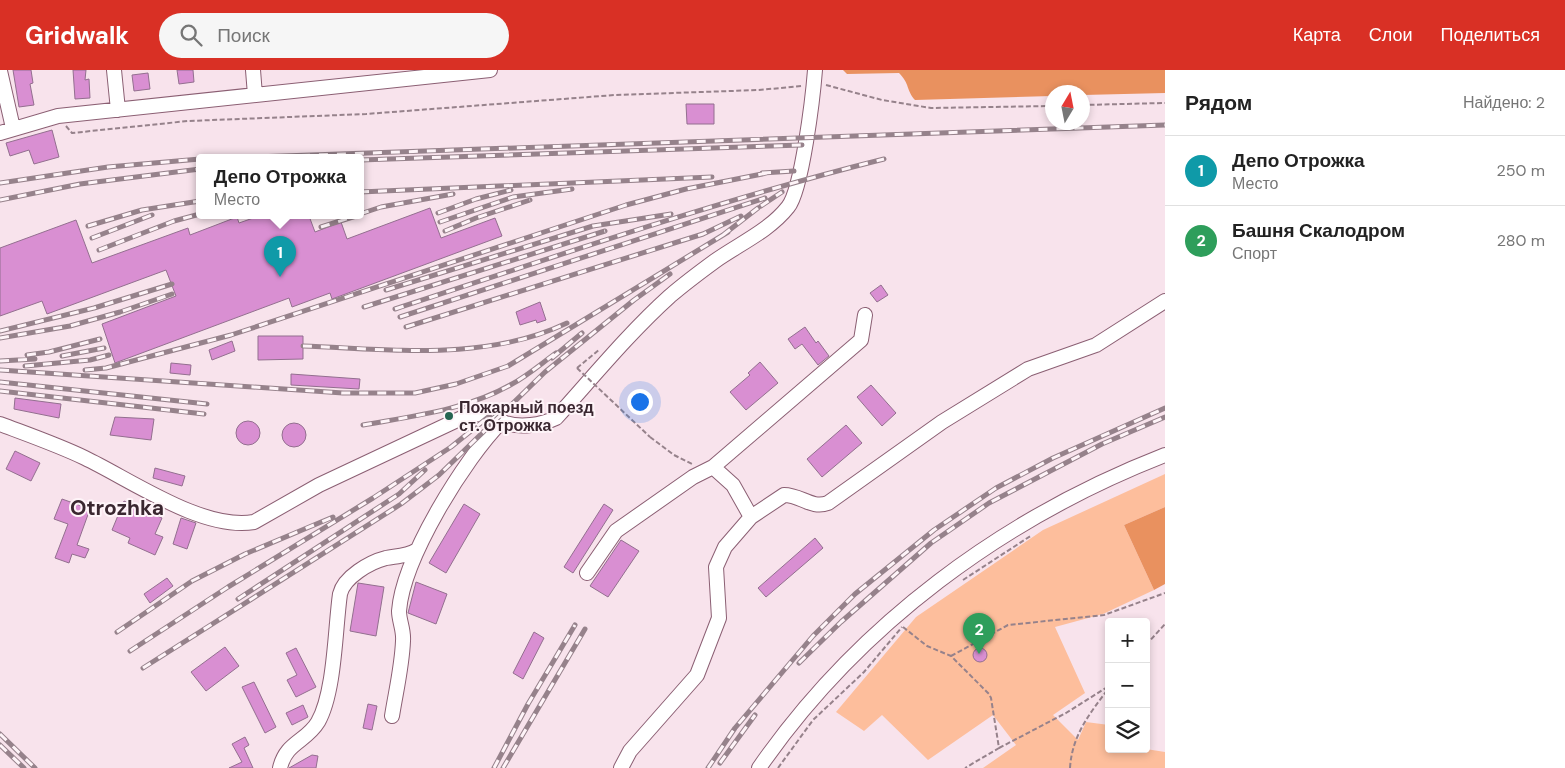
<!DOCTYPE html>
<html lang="ru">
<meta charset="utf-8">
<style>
body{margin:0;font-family:"DM Sans",sans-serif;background:#f6f6f6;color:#222}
.controls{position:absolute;right:15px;bottom:15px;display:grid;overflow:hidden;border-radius:5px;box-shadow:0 2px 8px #0003}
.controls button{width:45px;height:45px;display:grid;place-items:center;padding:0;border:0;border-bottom:1px solid #e0e0e0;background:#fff;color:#222;font:25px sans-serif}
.compass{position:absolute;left:1045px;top:15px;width:45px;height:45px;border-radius:50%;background:#fff;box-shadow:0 2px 8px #0003;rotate:10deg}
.you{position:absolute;left:639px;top:331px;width:18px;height:18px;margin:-12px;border:4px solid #fff;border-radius:50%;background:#1a73e8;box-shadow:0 0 0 8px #1a73e833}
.badge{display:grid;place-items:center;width:32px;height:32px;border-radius:50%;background:#d93025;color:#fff;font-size:16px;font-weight:700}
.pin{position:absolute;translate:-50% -41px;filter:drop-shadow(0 1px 2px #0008)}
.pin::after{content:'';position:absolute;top:26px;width:18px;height:15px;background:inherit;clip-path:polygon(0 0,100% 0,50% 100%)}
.popup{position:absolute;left:196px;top:84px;width:168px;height:65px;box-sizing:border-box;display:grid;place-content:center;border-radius:5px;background:#fff;filter:drop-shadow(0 1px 4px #0005);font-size:16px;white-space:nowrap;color:#767676}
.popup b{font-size:19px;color:#222}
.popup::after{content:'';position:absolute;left:50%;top:100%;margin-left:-10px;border:10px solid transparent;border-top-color:#fff}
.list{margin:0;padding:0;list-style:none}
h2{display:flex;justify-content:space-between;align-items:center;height:65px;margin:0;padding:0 20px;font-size:21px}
h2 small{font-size:16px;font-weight:400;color:#767676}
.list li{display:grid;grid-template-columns:32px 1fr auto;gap:15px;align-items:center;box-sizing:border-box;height:70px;padding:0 20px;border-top:1px solid #e0e0e0}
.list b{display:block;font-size:19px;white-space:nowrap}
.list p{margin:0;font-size:16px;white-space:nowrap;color:#767676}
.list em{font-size:16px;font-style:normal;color:#767676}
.icon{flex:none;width:28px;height:28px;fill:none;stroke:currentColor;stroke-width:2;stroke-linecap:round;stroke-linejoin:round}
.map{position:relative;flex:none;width:1165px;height:698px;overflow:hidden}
header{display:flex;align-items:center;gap:30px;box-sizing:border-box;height:70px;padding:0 25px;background:#d93025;color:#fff}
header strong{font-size:24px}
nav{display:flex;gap:28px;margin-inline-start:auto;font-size:18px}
.search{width:350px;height:45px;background:#f6f6f6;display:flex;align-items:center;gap:12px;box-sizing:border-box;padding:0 18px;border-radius:28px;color:#767676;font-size:19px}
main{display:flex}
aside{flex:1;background:#fff}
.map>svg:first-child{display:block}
.green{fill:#fdbe9c}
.forest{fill:#e9915f}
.building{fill:#d98fd2;stroke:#936f8f}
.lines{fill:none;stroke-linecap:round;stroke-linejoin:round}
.minor-casing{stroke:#8b5f73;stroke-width:16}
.path{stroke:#96828b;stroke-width:2;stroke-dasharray:5 2.5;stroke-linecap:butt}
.minor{stroke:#fff;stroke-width:14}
.rail-casing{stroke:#96828b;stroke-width:5}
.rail{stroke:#fef4f8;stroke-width:3;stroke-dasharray:9;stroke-linecap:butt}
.path-bridge{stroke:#96828b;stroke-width:2;stroke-dasharray:5 2.5;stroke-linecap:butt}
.poi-dot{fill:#256451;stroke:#fef4f8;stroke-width:2}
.labels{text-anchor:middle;stroke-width:4;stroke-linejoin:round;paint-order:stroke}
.poi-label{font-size:16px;font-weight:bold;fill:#3a2730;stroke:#fef4f8;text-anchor:start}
.district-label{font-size:21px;font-weight:bold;fill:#3a2730;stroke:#fef4f8}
</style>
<header>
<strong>Gridwalk</strong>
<div class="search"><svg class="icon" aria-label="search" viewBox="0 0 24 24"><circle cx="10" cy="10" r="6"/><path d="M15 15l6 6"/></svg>Поиск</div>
<nav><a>Карта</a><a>Слои</a><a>Поделиться</a></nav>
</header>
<main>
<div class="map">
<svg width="1165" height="698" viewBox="0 0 1165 698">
<rect width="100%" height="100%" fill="#f8e3ec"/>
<path class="green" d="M1165 404V437L1124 455 1154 520 1103 544 1055 557 1085 623 1053 645 1078 670 1086 652 1109 655V679H1146L1165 682V698H983L1016 675 993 645 928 690 882 645 864 661 836 642 916 547 1043 460Z"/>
<path class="forest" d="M843 0H1165V23L1083 25 1082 22H1052V26L915 30C906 20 910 14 899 3L847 4Z
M1165 437V514L1154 520 1124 455Z"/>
<path class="building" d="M13 0H31L33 13 30 14 34 35 19 37Z
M73 0H86L85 10 89 9 90 28 75 29Z
M177 0H193L194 12 179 14Z
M148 3 150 19 134 21 132 5Z
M686 34H714V54H687Z
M52 60 59 87 34 94 29 80 10 86 6 73Z
M430 138 441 168 495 148 502 166 332 229 330 223 292 237 289 228 115 293 102 254 176 226 166 200 47 244 42 231 0 246V178L76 150 92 193 188 158 190 165 237 147 239 153 259 146H309L315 162 341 152 347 169Z
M881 215 888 225 877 232 870 223Z
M540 232 546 250 537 253 536 250 520 255 516 242Z
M805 257 816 273 818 271 829 286 818 295 802 274 795 279 788 269Z
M258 266H303V289L258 290Z
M232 271 235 281 212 290 209 280Z
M760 292 778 313 746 340 730 322 750 305 748 303Z
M171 293 191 295 190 305 170 303Z
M291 304 360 309 359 319 291 315Z
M871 315 896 343 882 356 857 327Z
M15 328 61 334 59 348 14 339Z
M115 347 154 349 151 370 110 365Z
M236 363a12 12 0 1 1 24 0a12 12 0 1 1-24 0Z
M282 365a12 12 0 1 1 24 0a12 12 0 1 1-24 0Z
M846 355 862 373 822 407 807 389Z
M15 381 40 393 31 411 6 399Z
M155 398 185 406 182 416 153 408Z
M62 429 90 439 77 475 89 479 85 488 72 484 69 493 55 488 68 454 54 449Z
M124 431 162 448 155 464 163 467 155 485 128 473 130 468 112 460Z
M464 434 480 444 446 503 429 493Z
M604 434 613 440 573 503 564 497Z
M181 448 196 453 187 479 173 474Z
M815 468 823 478 766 527 758 518Z
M621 470 639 481 608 527 590 516Z
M167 508 173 516 150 533 144 524Z
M416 512 447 524 436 554 408 543Z
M358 513 384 517 376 566 350 561Z
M534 562 544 568 523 609 513 603Z
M225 577 239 596 206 621 191 602Z
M296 578 316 617 296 627 287 610 297 605 286 583Z
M973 585a7 7 0 1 1 14 0a7 7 0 1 1-14 0Z
M254 612 276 657 265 663 242 617Z
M368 634 377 636 372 660 363 658Z
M303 635 308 647 292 655 286 643Z
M245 667 249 675 244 678 253 698H229L242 692 232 674Z
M312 685 318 686 316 698H289Z"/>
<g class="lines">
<defs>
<path id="minor" d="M114 0 118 40
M253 0 255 25
M0 1 13 58
M0 63 58 46 490 0
M0 354C29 365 58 375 85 388 131 410 203 461 254 452L319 415 468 345C486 342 489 348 505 353 521 358 541 355 556 348 593 307 629 263 670 226 684 214 700 202 715 191 739 174 769 161 788 137 802 120 813 26 815 0
M713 397 861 270 865 245
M751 447 784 425C801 425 811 439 828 433L942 352 1028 299 1096 275 1165 231
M587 503 616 461 693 407 713 397 733 415 751 447 725 477 716 497 719 548 697 605 630 681 621 698
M392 646C396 621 402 596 403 571 404 560 399 551 399 541 403 488 465 388 502 351
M280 698C286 672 306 672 318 652 335 622 335 559 340 524 344 507 370 492 386 488 397 486 408 486 417 480
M759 698C858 555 1003 448 1165 385"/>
</defs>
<use href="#minor" class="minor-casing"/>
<path class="path" d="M826 15 882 30 931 38 1052 36
M1082 35 1165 33
M66 56 72 63 188 51 366 44 615 25 759 20 802 16
M577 298 600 279
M650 367 674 385 692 394
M963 510 1032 465
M903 557 927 576 951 586 989 624 991 628 999 678 965 698
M1146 575 1165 554
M951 586 1008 555 1104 545 1165 523
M999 678 1066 643 1109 616
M778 698 813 650 864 602 902 557
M1070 698C1072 665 1090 643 1109 618"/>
<use href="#minor" class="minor"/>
<defs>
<path id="rail" d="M229 88 1165 55
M360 90 802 75
M762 103 794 101
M0 113 108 97 200 89
M360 122 712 107
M0 130 80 114 200 99
M761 136 782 122
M438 143 476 129 511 120
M360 144 381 137 453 124
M440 152 513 127 572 119
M88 156 142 140 200 131
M321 157 356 146
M445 161 476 148 530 130
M723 165 758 138
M92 168 152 145
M99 180 174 151 200 144
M386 220 593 156 671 144
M364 237 605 161
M395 239C557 186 719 130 884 89
M400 247 765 128
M406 257 703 164 741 146
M0 261 94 238 172 214
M0 268 70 256 120 242 172 224
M303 276C391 279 485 292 567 253
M27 285 49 282 100 269
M62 286 104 278
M552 288 582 263
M0 291 35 289
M25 296 90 290 109 285
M0 300 343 323H415L456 314 508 296 728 162
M85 300 106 298 231 265 626 135 686 119 767 103
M0 312 207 334
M0 321 204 344
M363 355C413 346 467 340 512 314 527 306 542 293 556 283
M238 529 399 424 425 400
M117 562 192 511 245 484 333 447
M130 581 228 517 373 428 451 377 497 340
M799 593 841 552 931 473 989 433 1102 374 1165 347
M143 598 401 434 439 405 545 302 634 230 670 204
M0 664 35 698
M0 675 24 698
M720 693 755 645
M494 698 528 634 575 555
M503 698 585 559
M708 698 735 658 813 566 855 524 934 460 996 418 1053 388 1165 338"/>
</defs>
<use href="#rail" class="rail-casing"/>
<use href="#rail" class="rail"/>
<path class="path-bridge" d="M577 298 650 367"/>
</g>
<circle class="poi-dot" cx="449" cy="346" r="5"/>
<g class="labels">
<g class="poi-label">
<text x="459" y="343">Пожарный поезд<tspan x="459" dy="18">ст. Отрожка</tspan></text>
</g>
<g class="district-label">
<text x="117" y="445">Otrozhka</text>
</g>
</g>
</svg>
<div class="controls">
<button>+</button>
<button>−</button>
<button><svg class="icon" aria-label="layers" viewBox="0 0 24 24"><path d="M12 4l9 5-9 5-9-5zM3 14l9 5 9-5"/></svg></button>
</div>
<svg class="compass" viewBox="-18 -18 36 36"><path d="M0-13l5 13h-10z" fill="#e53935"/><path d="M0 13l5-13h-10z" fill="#767676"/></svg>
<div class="you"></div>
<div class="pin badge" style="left:280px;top:207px;background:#0f9aa8">1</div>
<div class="popup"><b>Депо Отрожка</b>Место</div>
<div class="pin badge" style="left:979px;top:584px;background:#2e9e5b">2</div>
</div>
<aside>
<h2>Рядом<small>Найдено: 2</small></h2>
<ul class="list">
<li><span class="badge" style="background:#0f9aa8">1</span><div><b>Депо Отрожка</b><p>Место</p></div><em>250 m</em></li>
<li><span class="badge" style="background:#2e9e5b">2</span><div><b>Башня Скалодром</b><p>Спорт</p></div><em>280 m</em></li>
</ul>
</aside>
</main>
